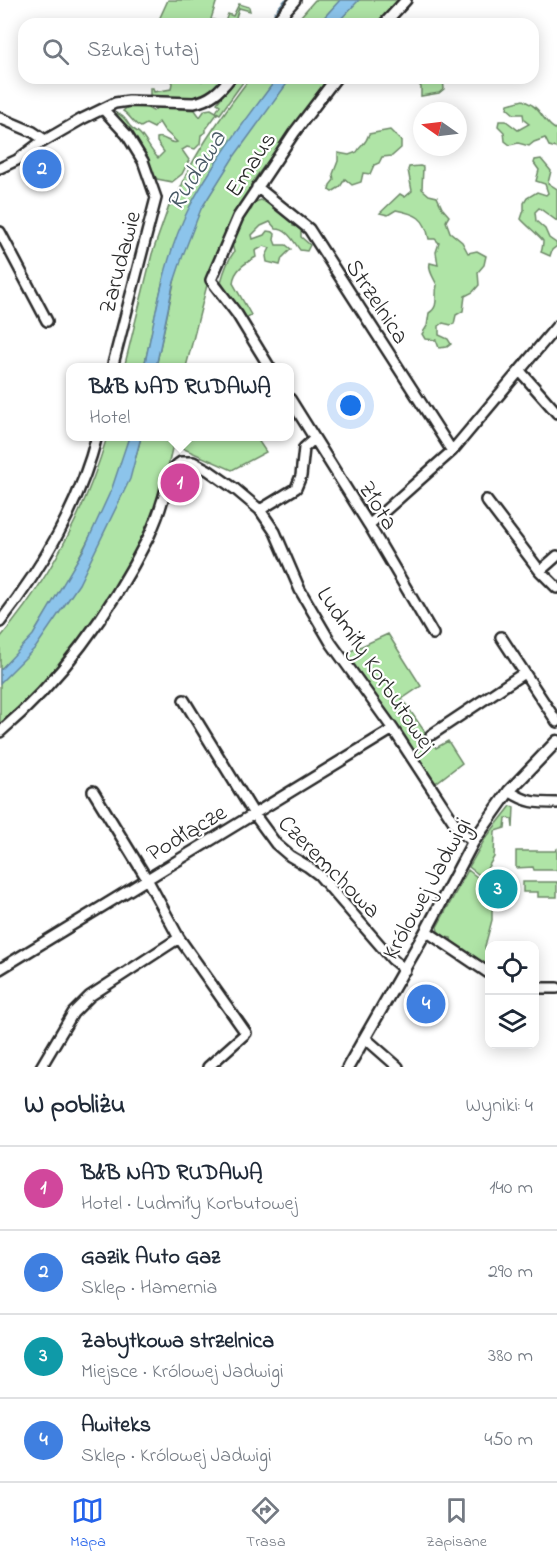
<!DOCTYPE html>
<html lang="pl">
<meta charset="utf-8">
<style>
body{margin:0;font-family:"Indie Flower",sans-serif;background:#f6f6f7;color:#1f2937}
.controls{position:absolute;right:18px;bottom:18px;display:grid;overflow:hidden;border-radius:12px;box-shadow:0 3px 15px #0003}
.controls button{width:54px;height:54px;display:grid;place-items:center;padding:0;border:0;border-bottom:2px solid #e0e1e3;background:#fff;color:#1f2937;font:30px sans-serif}
.compass{position:absolute;left:413px;top:102px;width:54px;height:54px;border-radius:50%;background:#fff;box-shadow:0 3px 15px #0003;rotate:284deg}
.you{position:absolute;left:351px;top:406px;width:21px;height:21px;margin:-15px;border:4px solid #fff;border-radius:50%;background:#1a73e8;box-shadow:0 0 0 9px #1a73e833}
.badge{display:grid;place-items:center;width:39px;height:39px;border-radius:50%;background:#2563eb;color:#fff;font-size:20px;font-weight:700}
.pin{position:absolute;translate:-50% -50%;border:3px solid #fff;box-shadow:0 2px 6px #0006}
.popup{position:absolute;left:66px;top:363px;width:228px;height:78px;box-sizing:border-box;display:grid;place-content:center;border-radius:12px;background:#fff;filter:drop-shadow(0 2px 4px #0005);font-size:20px;white-space:nowrap;color:#747a83}
.popup b{font-size:22px;color:#1f2937}
.popup::after{content:'';position:absolute;left:50%;top:100%;margin-left:-12px;border:12px solid transparent;border-top-color:#fff}
.list{margin:0;padding:0;list-style:none}
h2{display:flex;justify-content:space-between;align-items:center;height:78px;margin:0;padding:0 24px;font-size:26px}
h2 small{font-size:20px;font-weight:400;color:#747a83}
.list li{display:grid;grid-template-columns:39px 1fr auto;gap:18px;align-items:center;box-sizing:border-box;height:84px;padding:0 24px;border-top:2px solid #e0e1e3}
.list b{display:block;font-size:22px;white-space:nowrap}
.list p{margin:0;font-size:20px;white-space:nowrap;color:#747a83}
.list em{font-size:20px;font-style:normal;color:#747a83}
.icon{flex:none;width:33px;height:33px;fill:none;stroke:currentColor;stroke-width:2;stroke-linecap:round;stroke-linejoin:round}
.map{position:relative;flex:none;width:557px;height:1067px;overflow:hidden}
.search{position:absolute;background:#fff;box-shadow:0 3px 15px #0003;left:18px;right:18px;top:18px;height:66px;display:flex;align-items:center;gap:15px;box-sizing:border-box;padding:0 21px;border-radius:18px;color:#747a83;font-size:22px}
.sheet{height:414px;background:#fff}
nav{display:flex;justify-content:space-around;align-items:center;box-sizing:border-box;height:84px;border-top:2px solid #e0e1e3;background:#fff;font-size:16px;color:#747a83}
nav a{display:grid;justify-items:center;gap:3px}
nav .on{color:#2563eb}
.map>svg:first-child{display:block}
.green{fill:#afe4a6;stroke:#6d8868;stroke-width:1.5;fill-rule:evenodd}
.water{fill:#8cc4eb;stroke:#65879e;stroke-width:1.5}
.lines{fill:none;stroke-linecap:round;stroke-linejoin:round}
.stream{stroke:#65879e;stroke-width:3}
.minor-casing{stroke:#2b2b2b;stroke-width:14}
.tertiary-casing{stroke:#2b2b2b;stroke-width:15}
.minor{stroke:#fff;stroke-width:9}
.tertiary{stroke:#fff;stroke-width:10}
.labels{text-anchor:middle;stroke-width:4.5;stroke-linejoin:round;paint-order:stroke}
.street-label{font-size:24px;fill:#2b2b2b;stroke:#fff}
.water-label{font-size:26px;font-style:italic;fill:#485965;stroke:#fff}
</style>
<div class="map">
<svg width="557" height="1067" viewBox="0 0 557 1067">
<rect width="100%" height="100%" fill="#fff"/>
<filter id="ink" filterUnits="userSpaceOnUse"><feTurbulence type="fractalNoise" baseFrequency=".0167" numOctaves="2"/><feDisplacementMap in="SourceGraphic" scale="12" xChannelSelector="R" yChannelSelector="G"/><feConvolveMatrix kernelMatrix="1 2 1 2 8 2 1 2 1" color-interpolation-filters="sRGB"/></filter>
<g filter="url(#ink)">
<path class="green" d="M168 0H217L211 19 224 24 228 14 233 16 239 4 249 7 250 11 239 8 234 24H157Z
M315 0H405L380 24H336L338 3 318 24H294Z
M169 78H195L202 81 203 78 223 80C206 105 177 99 150 98V88H153L154 92 171 89 172 83Z
M236 78H246L220 114 216 112 217 114 206 129V132L201 135 200 144 195 149 187 147 182 150 189 160 182 174 172 182 157 179 148 167 147 158 115 115 116 113C124 116 125 119 130 126 133 130 138 131 141 135 147 142 151 151 158 158L164 152 157 142V138C165 135 169 145 177 142L164 130 159 122 154 128 146 124 141 127C133 124 131 116 123 111 132 101 142 105 153 111L158 107 175 105 180 109 195 110 200 117 205 110 211 109 216 112 220 105 217 103Z
M250 78H333L294 126 256 177 240 207 207 285 186 367H156L175 278 164 275 144 367 124 368 152 254 169 206C180 197 182 181 189 169 206 137 228 107 250 78ZM217 161 230 162 204 204 190 206Z
M414 78H443L444 89 439 93 421 96V87Z
M523 100C526 102 529 103 532 105 542 111 545 125 557 130V148L549 146 545 138 534 142 529 146 518 143 510 145 505 141 504 132 498 126 499 121H506L518 130 529 124 524 120 523 114H514L507 108 508 104Z
M390 130 401 141V148L392 156 382 157 379 163 374 165 370 174 363 173 361 182 352 185 345 179 340 187 332 192 329 190 330 185 334 180 333 174 338 161V153L349 155 357 152C361 144 365 146 369 134Z
M541 159 551 171 548 183 557 189V221L539 208 535 212 536 221 545 229 549 238 556 243 557 246 552 250 550 256 541 252C542 251 543 243 543 241 542 238 525 224 521 219L524 210V203L527 198 537 192 546 195 548 193 545 184 536 181 539 170 534 163 535 160Z
M420 166 423 167 422 189 429 195 437 197 442 208 449 216 446 221 450 232 462 242 468 253 477 251 486 256 484 265 478 272 479 285 473 292 465 296 463 311 456 315 454 324 451 325 443 323 439 326V335L448 339 451 344 447 347 439 348 436 340 425 339 422 334 427 326 429 313C440 306 434 297 437 285 434 278 428 271 430 263L438 265 436 252 439 243 435 239H429C425 217 416 214 396 210L388 215 380 213 400 194 405 197 412 191 408 170 409 167Z
M261 200 274 206 292 220 293 226 301 227V237L310 245 307 251 300 250C293 241 288 229 276 229L270 222 261 226 252 235 253 239 264 235 267 231 273 232 275 234 274 240 276 245H286L291 249 282 258 280 265 267 262 266 256 270 248 264 246 255 251 256 257C245 263 234 270 233 283L251 315 244 319 221 282C224 271 227 261 234 252L232 244 234 229 245 214 251 210 255 202Z
M107 437H129C119 484 93 532 69 575L136 457 141 437H256L266 452 232 470 173 444 161 497 126 569 88 628 40 695 0 728V672L27 656 62 588 36 630 38 632 0 670V638C50 579 85 511 107 437Z
M388 634 421 686 402 699 436 748 448 741 462 763 437 782 434 783 344 654Z
M511 806 514 807 513 828 512 819 506 818 505 828 495 831 494 857 482 877 469 867 485 839Z
M557 849V870H534L533 867 516 868V851H555Z
M468 870 482 881 492 904V920L485 946 489 973 452 943 451 938 445 937 438 931 437 927Z
M523 882H557V897H538V892H523Z"/>
<path class="water" d="M340 0H359L336 24H318Z
M277 78H291L233 158 201 209 183 255 173 285 156 367H144C156 314 164 257 189 208 213 162 246 120 277 78Z
M129 437H141L130 479 79 584 36 647 0 683V670L33 635 84 549 112 488Z"/>
<g class="lines">
<path class="stream" d="M278 9 286 0
M275 13V12
M265 24 270 18
M210 92 221 80"/>
<defs>
<path id="minor" d="M274 24 295 0
M384 24 406 0
M103 109 127 135 143 161 156 198 112 368
M0 118 33 132 45 140
M0 168 17 160 37 145 82 119 115 103 129 101 194 103C210 100 220 91 230 78
M257 187 309 229 452 451
M0 232 47 321
M270 368 237 314 211 280 238 217 294 133 336 78
M520 371 557 413
M290 399 369 525 433 634
M486 500 540 571 557 588
M260 510 296 488 301 476 304 448 314 439
M369 525 452 451 557 326
M540 571 557 556
M0 622C43 566 79 506 97 436
M501 637 557 722
M184 700 254 814 276 844 290 856 307 866 319 875 392 959 405 970
M0 732C62 679 112 609 149 536 154 525 159 513 162 502 168 487 166 471 181 462H193L208 470 235 489 260 510 275 532 300 590 331 643 393 729 459 830 473 842
M431 735 524 673
M93 791 147 879 179 938 246 1033 208 1067
M509 791C527 803 536 803 557 803
M426 931 490 974
M0 969 393 729
M534 988H557
M365 1038 398 1067
M41 1067 73 1013 90 996 179 938"/>
<path id="tertiary" d="M348 1067 426 931 473 842 509 791 557 741"/>
</defs>
<use href="#minor" class="minor-casing"/>
<use href="#tertiary" class="tertiary-casing"/>
<use href="#minor" class="minor"/>
<use href="#tertiary" class="tertiary"/>
</g>
</g>
<g class="labels">
<g class="street-label">
<text transform="translate(250 164) rotate(-57)" y="8">Emaus</text>
<text transform="translate(119 262) rotate(-75)" y="8">Zarudawie</text>
<text transform="translate(378 301) rotate(57)" y="8">Strzelnica</text>
<text transform="translate(379 505) rotate(58)" y="8">Złota</text>
<text transform="translate(377 669) rotate(56)" y="8">Ludmiły Korbutowej</text>
<text transform="translate(186 832) rotate(-31)" y="8">Podłącze</text>
<text transform="translate(330 866) rotate(45)" y="8">Czeremchowa</text>
<text transform="translate(426 888) rotate(-61)" y="8">Królowej Jadwigi</text>
</g>
<g class="water-label">
<text transform="translate(195 170) rotate(-58)" y="9">Rudawa</text>
</g>
</g>
</svg>
<div class="controls">
<button><svg class="icon" aria-label="locate" viewBox="0 0 24 24"><circle cx="12" cy="12" r="6"/><path d="M12 2v4M12 18v4M2 12h4M18 12h4"/></svg></button>
<button><svg class="icon" aria-label="layers" viewBox="0 0 24 24"><path d="M12 4l9 5-9 5-9-5zM3 14l9 5 9-5"/></svg></button>
</div>
<svg class="compass" viewBox="-18 -18 36 36"><path d="M0-13l5 13h-10z" fill="#e53935"/><path d="M0 13l5-13h-10z" fill="#747a83"/></svg>
<div class="you"></div>
<div class="pin badge" style="left:180px;top:483px;background:#d1479c">1</div>
<div class="popup"><b>B&amp;B NAD RUDAWĄ</b>Hotel</div>
<div class="pin badge" style="left:42px;top:169px;background:#3f7fe0">2</div>
<div class="pin badge" style="left:498px;top:889px;background:#0f9aa8">3</div>
<div class="pin badge" style="left:426px;top:1004px;background:#3f7fe0">4</div>
<div class="search"><svg class="icon" aria-label="search" viewBox="0 0 24 24"><circle cx="10" cy="10" r="6"/><path d="M15 15l6 6"/></svg>Szukaj tutaj</div>
</div>
<section class="sheet">
<h2>W pobliżu<small>Wyniki: 4</small></h2>
<ul class="list">
<li><span class="badge" style="background:#d1479c">1</span><div><b>B&amp;B NAD RUDAWĄ</b><p>Hotel · Ludmiły Korbutowej</p></div><em>140 m</em></li>
<li><span class="badge" style="background:#3f7fe0">2</span><div><b>Gazik Auto Gaz</b><p>Sklep · Hamernia</p></div><em>290 m</em></li>
<li><span class="badge" style="background:#0f9aa8">3</span><div><b>Zabytkowa strzelnica</b><p>Miejsce · Królowej Jadwigi</p></div><em>380 m</em></li>
<li><span class="badge" style="background:#3f7fe0">4</span><div><b>Awiteks</b><p>Sklep · Królowej Jadwigi</p></div><em>450 m</em></li>
</ul>
</section>
<nav>
<a class="on"><svg class="icon" aria-label="map" viewBox="0 0 24 24"><path d="M3 6l6-2 6 2 6-2v14l-6 2-6-2-6 2zM9 4v14M15 6v14"/></svg>Mapa</a>
<a><svg class="icon" aria-label="directions" viewBox="0 0 24 24"><path d="M12 3l9 9-9 9-9-9zM9 14v-3h6M13 9l2 2-2 2"/></svg>Trasa</a>
<a><svg class="icon" aria-label="saved" viewBox="0 0 24 24"><path d="M7 4h10v16l-5-4-5 4z"/></svg>Zapisane</a>
</nav>
